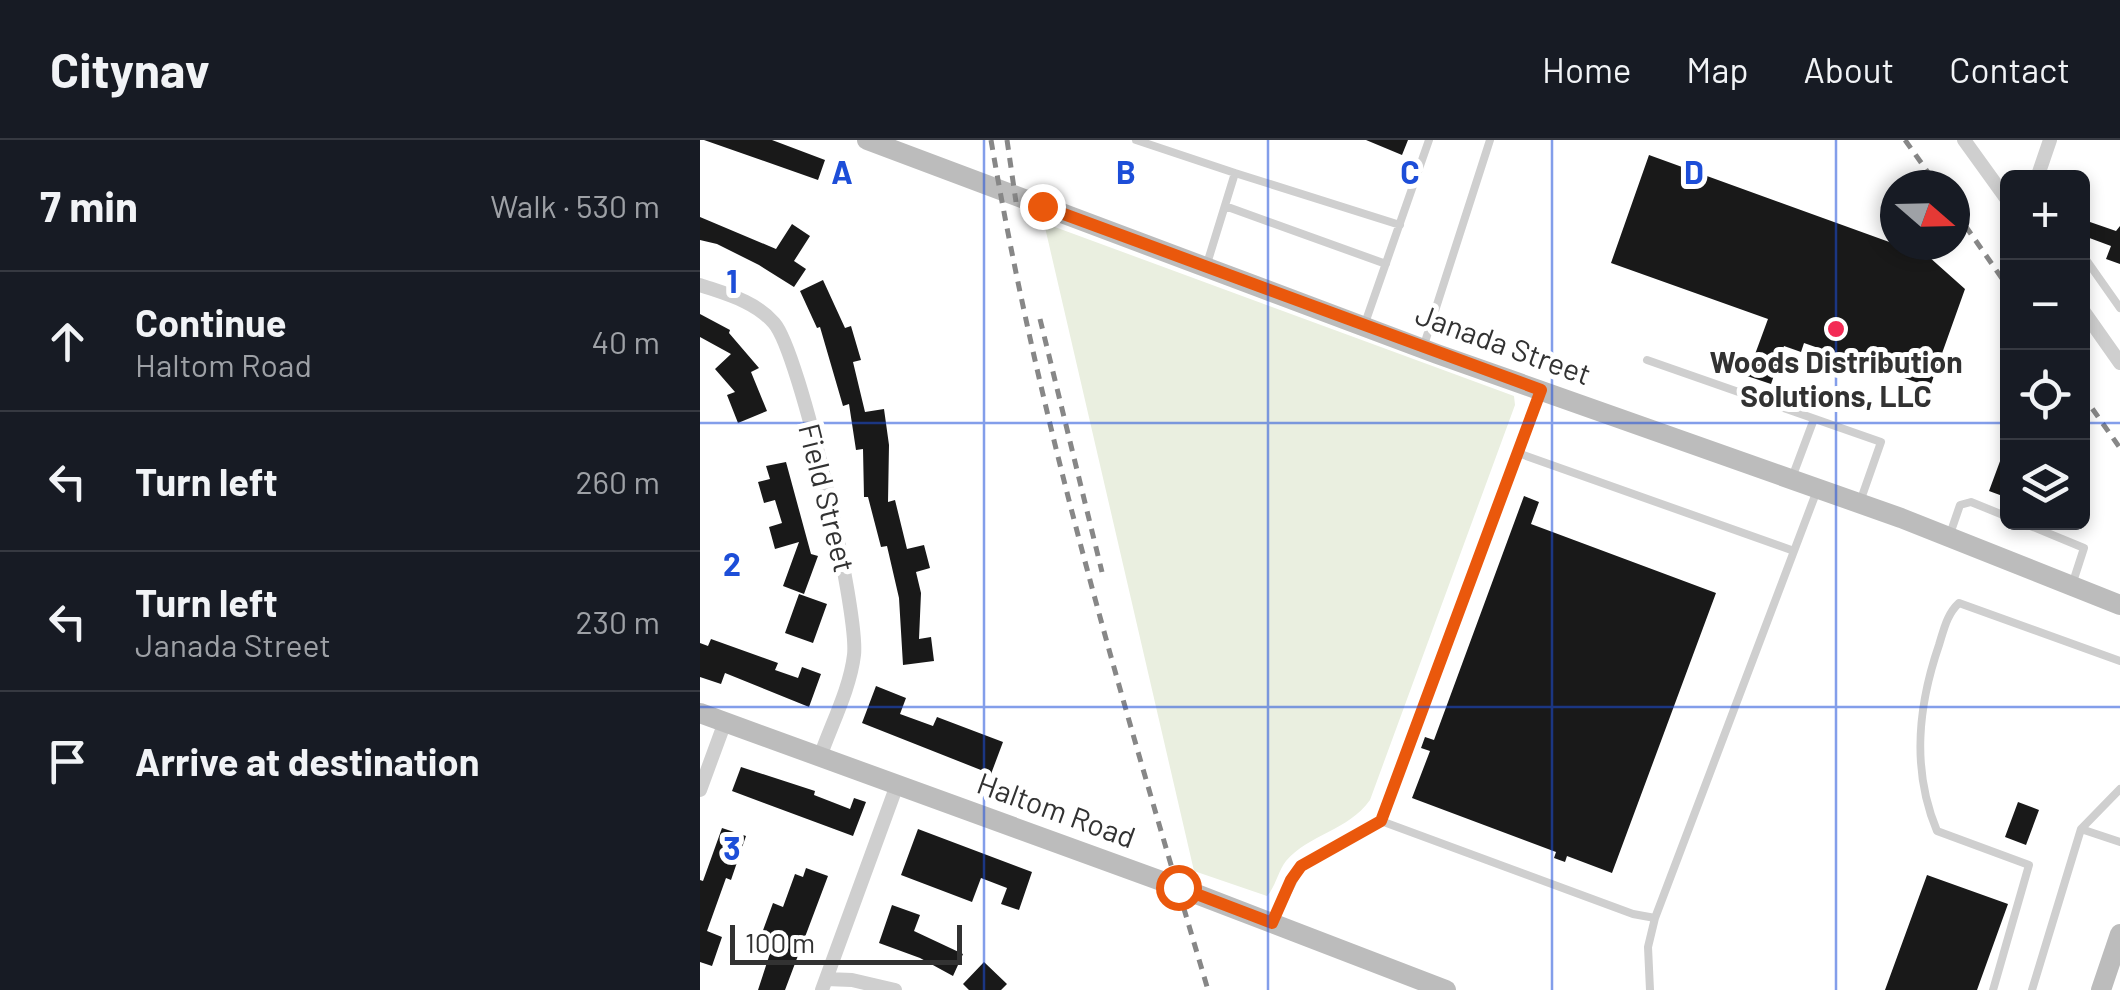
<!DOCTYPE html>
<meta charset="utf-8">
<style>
body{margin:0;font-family:Barlow,sans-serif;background:#20242c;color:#f1f3f6}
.controls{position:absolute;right:30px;top:30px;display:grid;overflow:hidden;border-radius:15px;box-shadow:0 5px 15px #0003}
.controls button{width:90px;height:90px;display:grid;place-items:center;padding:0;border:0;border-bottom:2px solid #363941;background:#171b24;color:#f1f3f6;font:50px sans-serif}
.compass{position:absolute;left:1180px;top:30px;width:90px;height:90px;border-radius:50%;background:#171b24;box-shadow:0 5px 15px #0003;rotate:110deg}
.scale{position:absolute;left:30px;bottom:25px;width:232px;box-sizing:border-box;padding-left:10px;border:5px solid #323232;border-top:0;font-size:28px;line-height:35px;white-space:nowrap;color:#323232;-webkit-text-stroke:8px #fff;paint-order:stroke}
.stop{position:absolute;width:30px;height:30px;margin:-22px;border:8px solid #ea580c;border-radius:50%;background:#fff}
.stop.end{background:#ea580c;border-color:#fff;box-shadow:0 2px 10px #0008}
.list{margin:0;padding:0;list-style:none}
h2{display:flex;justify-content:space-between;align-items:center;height:130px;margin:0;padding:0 40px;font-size:42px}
h2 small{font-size:32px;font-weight:400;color:#9ea1a6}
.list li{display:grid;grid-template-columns:65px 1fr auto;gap:30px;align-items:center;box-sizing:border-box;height:140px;padding:0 40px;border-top:2px solid #363941}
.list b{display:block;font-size:38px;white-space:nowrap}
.list p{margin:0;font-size:32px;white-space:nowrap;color:#9ea1a6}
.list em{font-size:32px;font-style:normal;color:#9ea1a6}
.icon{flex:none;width:55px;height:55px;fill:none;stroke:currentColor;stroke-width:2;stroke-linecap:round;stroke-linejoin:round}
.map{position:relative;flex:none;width:1420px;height:850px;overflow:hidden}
header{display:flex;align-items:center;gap:60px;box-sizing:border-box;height:140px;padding:0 50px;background:#171b24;border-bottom:2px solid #363941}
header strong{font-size:48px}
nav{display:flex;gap:55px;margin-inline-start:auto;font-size:35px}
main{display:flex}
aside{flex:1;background:#171b24}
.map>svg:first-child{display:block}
.green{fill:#eaefe0}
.building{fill:#191919}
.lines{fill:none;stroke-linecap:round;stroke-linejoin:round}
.lane{stroke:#cfcfcf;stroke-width:8}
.street{stroke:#cfcfcf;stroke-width:14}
.secondary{stroke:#bcbcbc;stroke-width:20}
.rail{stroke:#878787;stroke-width:5;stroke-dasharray:10 8;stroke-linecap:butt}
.route{stroke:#ea580c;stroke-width:12}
.grid{fill:none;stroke:#1d4ed8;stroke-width:2.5;stroke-opacity:0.55}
.poi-dot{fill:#f32b55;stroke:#fff;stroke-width:4}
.labels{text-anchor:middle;stroke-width:10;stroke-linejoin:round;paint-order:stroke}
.street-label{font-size:30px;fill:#323232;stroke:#fff}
.poi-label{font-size:30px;font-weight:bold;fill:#323232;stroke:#fff}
.grid-label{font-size:32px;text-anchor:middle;font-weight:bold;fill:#1d4ed8;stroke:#fff;stroke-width:10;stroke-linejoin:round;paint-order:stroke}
</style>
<header>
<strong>Citynav</strong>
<nav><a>Home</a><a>Map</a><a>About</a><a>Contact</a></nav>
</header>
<main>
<aside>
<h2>7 min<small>Walk · 530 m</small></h2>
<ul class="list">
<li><svg class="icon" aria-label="ahead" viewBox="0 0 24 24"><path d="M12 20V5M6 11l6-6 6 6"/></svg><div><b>Continue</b><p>Haltom Road</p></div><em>40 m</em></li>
<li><svg class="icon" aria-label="left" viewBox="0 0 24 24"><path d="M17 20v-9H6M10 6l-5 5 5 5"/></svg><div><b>Turn left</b></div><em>260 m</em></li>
<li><svg class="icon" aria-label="left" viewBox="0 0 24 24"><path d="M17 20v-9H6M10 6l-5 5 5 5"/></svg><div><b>Turn left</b><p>Janada Street</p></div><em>230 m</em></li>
<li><svg class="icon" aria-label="arrive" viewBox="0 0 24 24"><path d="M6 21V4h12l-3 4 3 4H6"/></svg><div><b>Arrive at destination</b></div></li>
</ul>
</aside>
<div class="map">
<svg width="1420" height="850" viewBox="0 0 1420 850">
<rect width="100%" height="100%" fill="#fff"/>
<path class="green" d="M344 83 814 256 815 265 670 660C648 691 609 694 586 721 578 731 576 746 567 756L494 731Z"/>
<path class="building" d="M4 0H72L125 20 118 40Z
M666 0H708L702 15Z
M949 15 1228 116 1265 149 1230 247 1104 203 1101 212 1084 206 1071 244 1047 236 1068 179 911 123Z
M0 77 76 109 92 84 110 96 94 121 106 129 94 147 59 125 17 104 0 100Z
M1390 82 1416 91 1420 86V124L1406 119 1411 106 1384 96Z
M123 140 145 188 151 186 161 220 153 222 165 272 184 269 189 305 188 362 195 360 207 409 224 405 230 428 216 432 221 453 219 499 231 497 234 521 203 525 199 458 187 406 181 407 168 357H164L163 309 156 310 149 264 143 266 120 187 117 188 100 151Z
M0 174 30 190 29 193 59 228 51 232 67 271 38 283 27 255 35 252 15 229 31 214 0 197Z
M1306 305H1308V358L1289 351Z
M86 322 111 414 118 416 104 454 83 446 99 402 75 409 69 387 82 383 75 360 64 363 58 342 70 339 66 326Z
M824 356 839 362 831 384 1016 453 912 733 867 716 865 722 854 718 856 712 712 658 730 611 721 608 725 597 734 600Z
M99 454 127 464 113 503 85 493Z
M11 499 78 523 75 530 98 538 102 527 121 534 109 567 25 533 21 544 0 537V503L8 506Z
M176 546 206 558 200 574 233 586 237 577 303 602 291 634 162 583Z
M41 627 115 651 114 655 150 669 154 658 166 662 153 696 32 651Z
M1318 662 1339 670 1326 705 1305 697Z
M22 688 46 696 31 740 26 738 7 791 22 797 12 826 0 822V740L3 741Z
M218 689 332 732 319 770 301 764 307 748 281 738 272 762 201 735Z
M106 728 128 736 85 850H58L75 798 62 793 73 763 83 767 95 734 103 737Z
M1227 735 1308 764 1277 850H1185Z
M192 765 220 775 214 791 263 814 253 836 220 818 179 803Z
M284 822 307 844 301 850H269L263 844Z"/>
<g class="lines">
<path class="lane" d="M436 0 535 33 506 127
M535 33 700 85
M525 66 686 124
M1382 114 1420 168
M664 186 729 0
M723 208 790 0
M947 220 1181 302 1161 359
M818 313 1094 411
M1093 335 1114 279
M1321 382 1384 408 1372 445
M1249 397 1260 365 1271 362 1308 377
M681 681 933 774 955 778
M1381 689 1420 702
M572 783 601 726 681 681 840 255
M950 850 948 807 955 778 1116 353
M1293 850 1329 725 1237 691C1211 629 1218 566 1239 505 1244 489 1247 474 1259 463L1420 521
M1332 850 1381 689 1420 649"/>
<path class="street" d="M1264 0 1308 61
M1337 38 1350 0
M0 145C26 154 55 161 74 183 100 212 159 473 154 515 150 549 131 585 120 617
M1382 169 1420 223
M0 650 25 582
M126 839 152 840 195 850
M122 850 197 645"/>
<path class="secondary" d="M167 0 737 214 1201 378 1420 465
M0 573 478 747 746 850
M1401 850 1420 794"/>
<path class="rail" d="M291 0C340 289 425 569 508 850
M307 0 316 62
M1205 0 1237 45
M1255 71 1308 147
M340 179 402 432
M1382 254 1420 308"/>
</g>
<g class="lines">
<path class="route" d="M342 66 841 250 681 681 601 726 591 740 572 783 478 747"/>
</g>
<path class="grid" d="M284 0V850M568 0V850M852 0V850M1136 0V850M0 283H1308M1382 283H1420M0 567H1420"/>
<circle class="poi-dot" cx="1136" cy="189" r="10"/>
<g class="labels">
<g class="street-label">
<text transform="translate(803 205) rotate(20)" y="10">Janada Street</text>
<text transform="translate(126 358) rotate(76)" y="10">Field Street</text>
<text transform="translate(356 671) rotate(20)" y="10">Haltom Road</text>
</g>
<g class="poi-label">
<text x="1136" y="233">Woods Distribution<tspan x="1136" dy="34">Solutions, LLC</tspan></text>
</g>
</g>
<g class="grid-label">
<text x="142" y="44">A</text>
<text x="426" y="44">B</text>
<text x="710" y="44">C</text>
<text x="994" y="44">D</text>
<text x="32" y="153">1</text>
<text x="32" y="436">2</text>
<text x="32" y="720">3</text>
</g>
</svg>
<div class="controls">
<button>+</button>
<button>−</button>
<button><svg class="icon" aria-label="locate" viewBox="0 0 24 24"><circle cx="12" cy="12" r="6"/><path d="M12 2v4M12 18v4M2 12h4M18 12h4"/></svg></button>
<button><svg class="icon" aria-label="layers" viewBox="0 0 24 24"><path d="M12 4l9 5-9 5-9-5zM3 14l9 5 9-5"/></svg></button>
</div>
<svg class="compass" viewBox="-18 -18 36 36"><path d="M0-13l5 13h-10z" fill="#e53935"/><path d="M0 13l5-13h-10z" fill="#9ea1a6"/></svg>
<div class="scale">100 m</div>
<div class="stop" style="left:478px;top:747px"></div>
<div class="stop end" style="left:342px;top:66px"></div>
</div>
</main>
